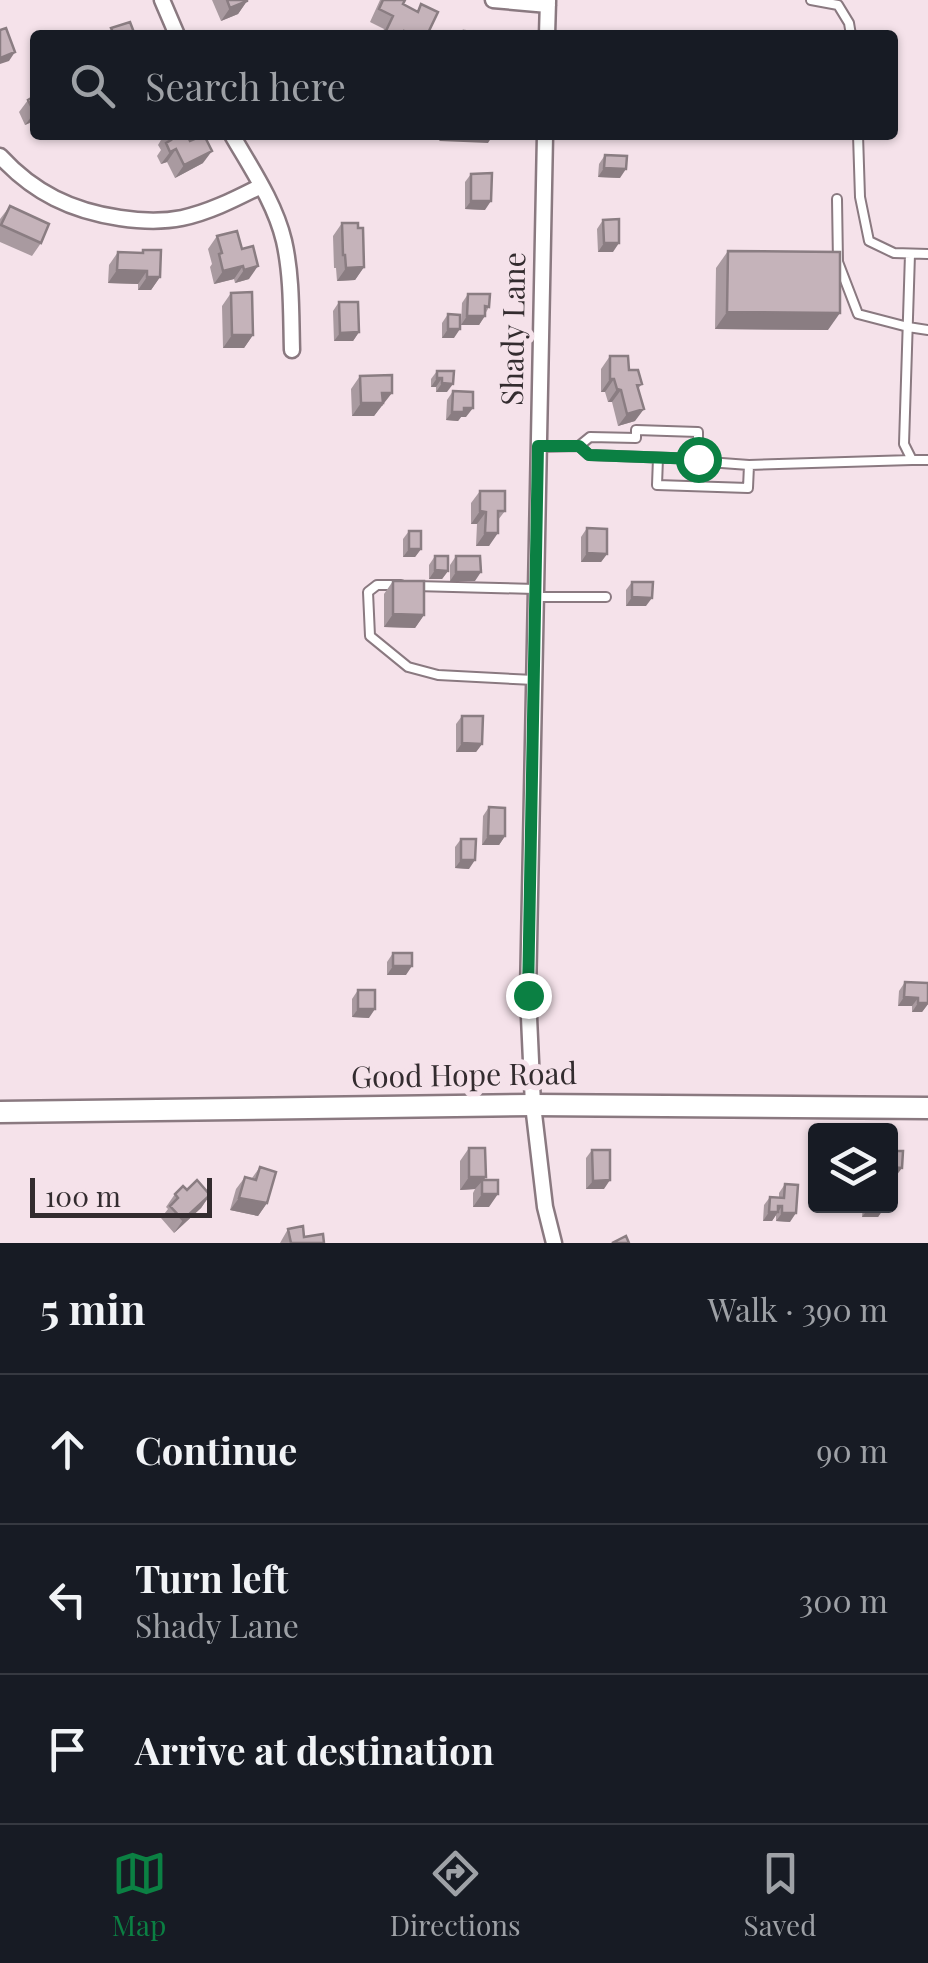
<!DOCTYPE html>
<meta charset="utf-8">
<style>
body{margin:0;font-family:"Playfair Display",serif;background:#20242c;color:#f1f3f6}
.controls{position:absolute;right:30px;bottom:30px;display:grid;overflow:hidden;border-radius:10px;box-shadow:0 2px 8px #0004}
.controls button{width:90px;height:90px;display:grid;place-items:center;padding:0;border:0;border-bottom:2px solid #363941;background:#171b24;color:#f1f3f6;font:50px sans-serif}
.scale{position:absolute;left:30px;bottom:25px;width:182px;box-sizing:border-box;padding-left:10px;border:5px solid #332c2f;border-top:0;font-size:28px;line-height:35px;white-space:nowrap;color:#332c2f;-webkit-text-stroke:8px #f5e2ea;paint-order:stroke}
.stop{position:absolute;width:30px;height:30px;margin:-22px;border:8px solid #0b8043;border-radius:50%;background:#fff}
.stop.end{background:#0b8043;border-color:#fff;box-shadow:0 2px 10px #0008}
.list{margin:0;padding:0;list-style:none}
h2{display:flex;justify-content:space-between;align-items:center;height:130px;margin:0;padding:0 40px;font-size:42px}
h2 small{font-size:32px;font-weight:400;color:#9ea1a6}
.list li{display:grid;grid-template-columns:65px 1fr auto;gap:30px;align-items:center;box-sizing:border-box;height:150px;padding:0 40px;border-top:2px solid #363941}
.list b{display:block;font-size:38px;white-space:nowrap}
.list p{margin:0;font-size:32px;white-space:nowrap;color:#9ea1a6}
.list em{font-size:32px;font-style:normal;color:#9ea1a6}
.icon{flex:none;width:55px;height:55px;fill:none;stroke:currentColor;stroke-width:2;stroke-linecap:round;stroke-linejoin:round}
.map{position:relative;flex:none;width:928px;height:1243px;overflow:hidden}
.search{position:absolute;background:#171b24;box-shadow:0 2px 8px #0004;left:30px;right:30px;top:30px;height:110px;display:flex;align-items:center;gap:25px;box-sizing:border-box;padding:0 35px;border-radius:10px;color:#9ea1a6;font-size:38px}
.sheet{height:580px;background:#171b24}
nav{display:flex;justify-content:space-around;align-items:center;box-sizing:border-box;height:140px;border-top:2px solid #363941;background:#171b24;font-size:28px;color:#9ea1a6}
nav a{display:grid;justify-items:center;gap:5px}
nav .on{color:#0b8043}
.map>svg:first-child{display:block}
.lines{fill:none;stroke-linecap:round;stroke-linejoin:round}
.lane-casing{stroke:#8a7980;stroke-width:12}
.street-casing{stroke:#8a7980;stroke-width:19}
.secondary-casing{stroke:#8a7980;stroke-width:25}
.lane{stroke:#fff;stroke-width:8}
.street{stroke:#fff;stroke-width:14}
.secondary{stroke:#fff;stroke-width:20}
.wall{fill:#a99aa0}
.shaded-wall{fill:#8a7d82}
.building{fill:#c5b3ba;stroke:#8a7d82;stroke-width:2.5}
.route{stroke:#0b8043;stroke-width:12}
.labels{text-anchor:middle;stroke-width:10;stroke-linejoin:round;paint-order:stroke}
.street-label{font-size:30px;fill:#332c2f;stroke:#f5e2ea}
</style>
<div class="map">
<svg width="928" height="1243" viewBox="0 0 928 1243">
<rect width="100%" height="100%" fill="#f5e2ea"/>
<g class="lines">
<defs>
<path id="lane" d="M811 0 838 5 849 23 851 35
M858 135 860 197 869 241 894 253 928 254
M837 199 838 262 858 314 908 327 928 330
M910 254 904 444 912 460H928
M538 447 579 446 589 455 698 459V432L636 430V438L590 437 579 446
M658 458 657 485 748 488 749 465 708 462 698 459
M749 465 912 460
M401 585H377L368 592 370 636 408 667 438 675 534 680
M415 586 535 589
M535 597H606"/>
<path id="street" d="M162 0 177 35
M493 0 548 5
M547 35 548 1
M232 135C251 168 275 203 284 241 292 276 291 315 292 350
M545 135 528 995 533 1105 545 1207 554 1243
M0 156C34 193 72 211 120 218 140 221 162 222 182 218 210 212 235 199 261 186"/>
<path id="secondary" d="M0 1112 533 1105 928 1108"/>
</defs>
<use href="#lane" class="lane-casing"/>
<use href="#street" class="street-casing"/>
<use href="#secondary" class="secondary-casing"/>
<use href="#lane" class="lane"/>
<use href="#street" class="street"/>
<use href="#secondary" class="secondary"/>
</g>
<path class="wall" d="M212 0H247V1L238 14 221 21Z
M380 0H405L403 4 417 11 421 4 427 35H381L384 29 370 22Z
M35 96V121L25 125 19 112 28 100Z
M164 135H187L203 163 175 178 167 162 161 164 157 156 161 150 158 145Z
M605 155 620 178 598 177 599 164Z
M471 174 485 210 465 209V182Z
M10 206 41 243 32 256 0 242V219Z
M603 220 613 252H598L597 229Z
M342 223 364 267 355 280 337 281 336 268H334L333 236Z
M237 231 249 279 235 283 234 279 214 284 210 267 212 264 208 249 217 236Z
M143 250 160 277 151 290H138V284L108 283 109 265 118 252 141 253Z
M728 251 828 330 715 329 716 268Z
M231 293 253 335 244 348H223L222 306Z
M468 294 489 307 479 325H461L462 303Z
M339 302 359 332 353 341H334L333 311Z
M448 314 454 338H442V323Z
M610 356 629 370 642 384 638 389 635 421 618 426 612 402H608L605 392H601V369Z
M437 371 447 392H436V387H431V379Z
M360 376 383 406H381L374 416H352L351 389Z
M453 391 466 417H461L458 421 446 420 447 400Z
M480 491 505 511 498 520 489 546H476L477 524H471V503Z
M587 528 607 554 601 562H581V537Z
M409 531 421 549 415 557H403V539Z
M435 556 448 571 442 579H429V565Z
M456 556 475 581H450V565Z
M393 581 424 615 415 628 384 627V594Z
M632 582 646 606H626V590Z
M462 716 482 744 476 752H456V724Z
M489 807 505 836 499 845H482L483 816Z
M461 839 469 869 455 868V847Z
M393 953 406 975H387V962Z
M905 982 928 1004 922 1012H912V1006H898L899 991Z
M358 990 369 1018 352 1017V999Z
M469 1148 486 1177 483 1180 489 1207H473V1193L475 1189 460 1190V1161Z
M592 1150 604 1189H586V1158Z
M260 1167 267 1203 258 1216 230 1210 236 1189 245 1177 252 1178Z
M785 1184 790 1222 776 1221V1215L772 1221H763L764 1205 770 1197H779V1193Z
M187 1190 210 1195 201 1208 174 1233 161 1218 168 1209 166 1207 175 1194Z
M863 1206H884V1208L878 1217H862Z
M288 1229 304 1237 324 1243H280Z"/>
<path class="shaded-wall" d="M247 1 238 14 221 21 230 8Z
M15 52 9 61 0 64V58Z
M35 112V120L25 125Z
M444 135H493L488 143 439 141Z
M176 149 167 162 161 164 170 152Z
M212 151 203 163 175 178 184 165Z
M604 168 626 169 620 178 598 177Z
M471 201H491L485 210 465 209Z
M604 243H619L613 252H598Z
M243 266 234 279 214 284 223 271Z
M258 266 249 279 235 283 244 270Z
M364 267 355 280 337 281 346 268Z
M117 270 147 271 138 284 108 283Z
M147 277H160L151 290H138Z
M727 312 840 313 828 330 715 329Z
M467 316H485L479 325H461Z
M448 329H460L454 338H442Z
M359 332 353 341H334L340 333Z
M232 335H253L244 348H223Z
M437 378H442L436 387H431Z
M610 379H614L605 392H601Z
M442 383 453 384 447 392H436Z
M617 389 621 390 612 402H608Z
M382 393H392L374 416H352L361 403Z
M464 408H473L466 417H461L458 421 446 420 452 412Z
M644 409 635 421 618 426 627 414Z
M480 511 486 512 477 524H471Z
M485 533H498L489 546H476Z
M409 549H421L415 557H403Z
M587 553 607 554 601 562H581Z
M435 570 448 571 442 579H429Z
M456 572H481L475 581H450Z
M632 597 652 598 646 606H626Z
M393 614 424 615 415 628 384 627Z
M462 743 482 744 476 752H456Z
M488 836H505L499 845H482Z
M461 860H475L469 869 455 868Z
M393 966H412L406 975H387Z
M904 997 918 998 912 1006H898Z
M918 1003 928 1004 922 1012H912Z
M358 1009H375L369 1018 352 1017Z
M890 1167 902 1168 896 1176H890Z
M469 1177H486L475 1189 460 1190Z
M610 1180 604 1189H586L593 1181Z
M482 1194H498L489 1207H473Z
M210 1195 201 1208 174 1233 183 1220Z
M239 1198 267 1203 258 1216 230 1210Z
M778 1206H782L772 1221H763L769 1212Z
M869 1208H884L878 1217H862Z
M782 1213H796L790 1222 776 1221Z"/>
<path class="building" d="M227 0H247V1L230 8Z
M383 0H405L403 4 418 12 421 4 438 12 427 35H411L404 31 402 35H384L393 16 379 9Z
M130 22 135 35H114L111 28Z
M6 28 15 52 0 58V30Z
M464 31 494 34V35H464Z
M35 96V112H34L28 100Z
M168 135H187L190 141 204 135 212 151 184 165 176 149 170 152 166 143 171 140Z
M605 155 627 156 626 169 604 168Z
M492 173 491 201H471V174Z
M10 206 49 224 41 243 1 225Z
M619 219V243H604L603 220Z
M342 223H358V228H363L364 267 346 268 345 255H343Z
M237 231 242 249 253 246 258 266 244 270 243 266 223 271 219 254 222 253 217 236Z
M143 250H161L160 277H147V271L117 270 118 252 143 253Z
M728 251 840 252V313L727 312Z
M252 292 253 335H232L231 293Z
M468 294H490L489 307 485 306V316H467Z
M339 302H358L359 332 340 333Z
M448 314 460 315V329H448Z
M610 356H628L629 370H638L642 384 637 385 644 409 627 414 621 390 617 389 614 379H610Z
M437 371H454L453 384 442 383V378H437Z
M392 375V393H382L383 403H361L360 376Z
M453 391 473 392V408H464V412H452Z
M480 491H505V511H498V533H485L486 512 480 511Z
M587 528 607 529V554L587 553Z
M409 531H421V549H409Z
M435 556H448V571L435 570Z
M456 556H480L481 572H456Z
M393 581H424V615L393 614Z
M632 582H653L652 598 632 597Z
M462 716H483L482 744 462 743Z
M489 807 505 808V836H488Z
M461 839H476L475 860H461Z
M393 953H412V966H393Z
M905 982 928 983V1003H918V998L904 997Z
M358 990H375V1009H358Z
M469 1148H485L486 1177H469Z
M592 1150H610V1180L593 1181Z
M890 1151H903L902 1168 890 1167Z
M260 1167 276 1172 267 1203 239 1198 245 1177 256 1180Z
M197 1180 210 1195 183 1220 170 1206 178 1198 175 1194 183 1186 187 1190Z
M482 1180H498V1194H482Z
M785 1184 798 1185 796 1213H782V1206H778V1212H769L770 1197 784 1198Z
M869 1206H884V1208H869Z
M303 1226 304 1237 323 1234 324 1243H291L288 1229Z
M626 1236 629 1243H612Z"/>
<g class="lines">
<path class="route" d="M528 995 538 446H579L589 455 698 459"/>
</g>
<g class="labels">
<g class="street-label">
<text transform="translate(514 329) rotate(-89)" y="10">Shady Lane</text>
<text transform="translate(464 1076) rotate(-1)" y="10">Good Hope Road</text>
</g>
</g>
</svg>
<div class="controls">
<button><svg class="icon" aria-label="layers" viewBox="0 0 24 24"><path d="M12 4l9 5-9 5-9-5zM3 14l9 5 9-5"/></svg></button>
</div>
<div class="scale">100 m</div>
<div class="stop" style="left:698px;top:459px"></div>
<div class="stop end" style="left:528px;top:995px"></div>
<div class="search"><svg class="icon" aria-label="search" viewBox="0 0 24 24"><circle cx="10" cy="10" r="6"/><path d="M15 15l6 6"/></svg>Search here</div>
</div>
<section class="sheet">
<h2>5 min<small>Walk · 390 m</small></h2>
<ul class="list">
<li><svg class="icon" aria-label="ahead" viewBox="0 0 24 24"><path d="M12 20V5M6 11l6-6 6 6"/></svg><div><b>Continue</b></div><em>90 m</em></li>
<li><svg class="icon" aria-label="left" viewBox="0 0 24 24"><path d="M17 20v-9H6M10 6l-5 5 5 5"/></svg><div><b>Turn left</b><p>Shady Lane</p></div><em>300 m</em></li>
<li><svg class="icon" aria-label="arrive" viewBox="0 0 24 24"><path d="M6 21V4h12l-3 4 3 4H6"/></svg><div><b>Arrive at destination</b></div></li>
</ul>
</section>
<nav>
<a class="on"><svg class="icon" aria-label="map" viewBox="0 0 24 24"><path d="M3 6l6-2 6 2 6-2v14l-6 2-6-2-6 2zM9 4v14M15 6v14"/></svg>Map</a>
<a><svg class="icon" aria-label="directions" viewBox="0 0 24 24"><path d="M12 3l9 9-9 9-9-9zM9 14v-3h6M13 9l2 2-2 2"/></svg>Directions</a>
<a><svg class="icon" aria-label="saved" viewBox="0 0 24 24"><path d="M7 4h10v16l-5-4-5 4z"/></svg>Saved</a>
</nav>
